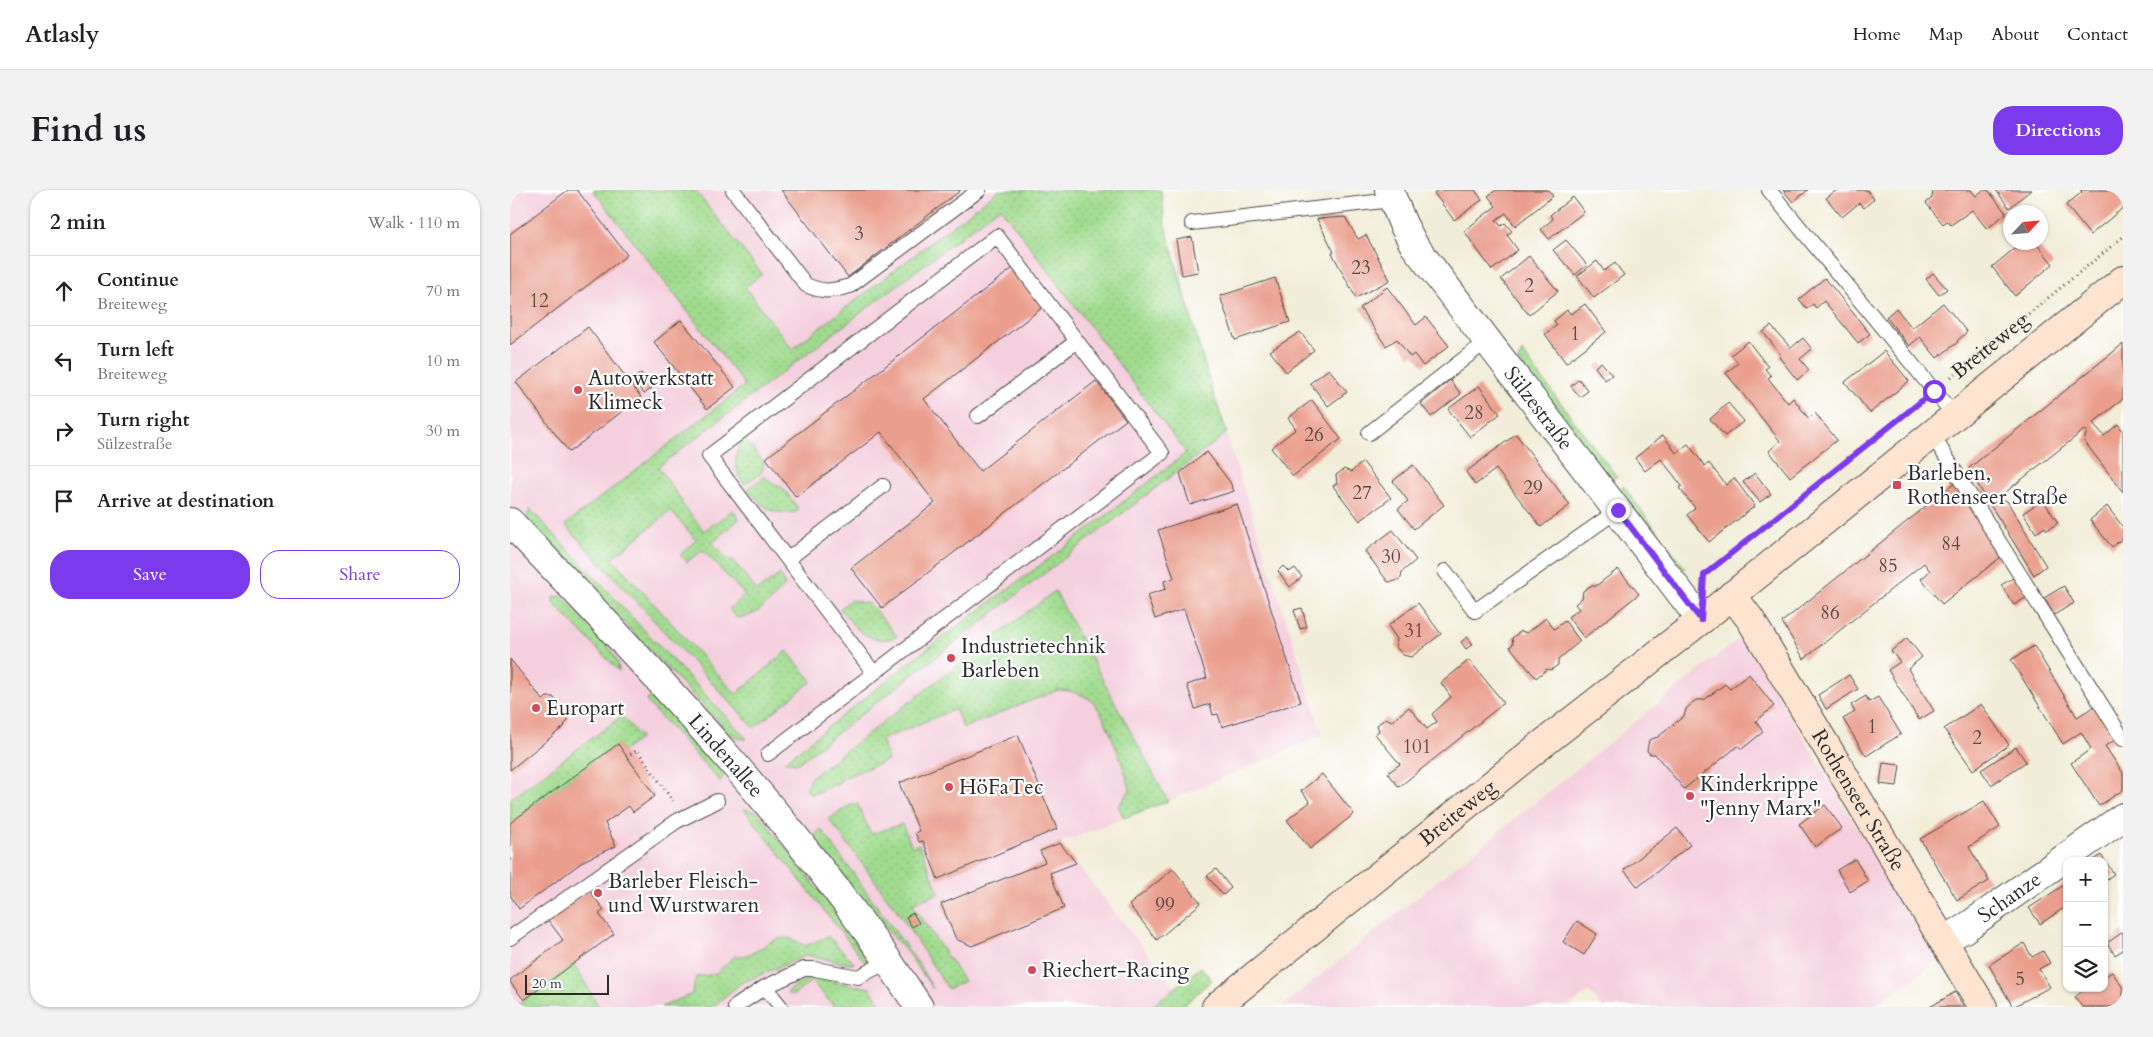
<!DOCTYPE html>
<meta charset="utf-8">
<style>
body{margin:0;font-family:Cardo,serif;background:#f2f2f2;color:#202124}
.controls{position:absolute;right:15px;bottom:15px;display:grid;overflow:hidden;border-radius:10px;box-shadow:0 1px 4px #0004}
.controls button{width:45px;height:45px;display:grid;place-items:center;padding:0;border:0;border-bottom:1px solid #e0e0e0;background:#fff;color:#202124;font:25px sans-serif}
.compass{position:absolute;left:1493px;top:15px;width:45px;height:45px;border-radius:50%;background:#fff;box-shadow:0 1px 4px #0004;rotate:64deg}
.scale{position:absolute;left:15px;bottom:12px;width:84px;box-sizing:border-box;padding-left:5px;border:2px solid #2b2b2b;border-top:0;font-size:14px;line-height:18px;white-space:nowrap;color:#2b2b2b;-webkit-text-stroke:4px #fff;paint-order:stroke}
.stop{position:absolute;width:15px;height:15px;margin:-11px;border:4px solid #7c3aed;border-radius:50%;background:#fff}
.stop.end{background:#7c3aed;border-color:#fff;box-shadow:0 1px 5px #0008}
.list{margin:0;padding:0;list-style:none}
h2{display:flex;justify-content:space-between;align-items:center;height:65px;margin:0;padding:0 20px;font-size:21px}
h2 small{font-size:16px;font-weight:400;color:#757577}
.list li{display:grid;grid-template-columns:32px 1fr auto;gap:15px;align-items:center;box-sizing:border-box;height:70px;padding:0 20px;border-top:1px solid #e0e0e0}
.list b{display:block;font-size:19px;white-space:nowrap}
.list p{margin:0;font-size:16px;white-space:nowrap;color:#757577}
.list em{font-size:16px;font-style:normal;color:#757577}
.actions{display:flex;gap:10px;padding:15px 20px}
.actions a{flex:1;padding:11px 0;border:1px solid #7c3aed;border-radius:20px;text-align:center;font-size:18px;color:#7c3aed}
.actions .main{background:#7c3aed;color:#fff}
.icon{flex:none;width:28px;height:28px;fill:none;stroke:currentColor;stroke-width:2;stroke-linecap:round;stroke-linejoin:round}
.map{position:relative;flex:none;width:1613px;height:817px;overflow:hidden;border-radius:20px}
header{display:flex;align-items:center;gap:30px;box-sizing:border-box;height:70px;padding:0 25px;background:#fff;border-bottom:1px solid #e0e0e0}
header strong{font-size:24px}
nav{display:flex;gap:28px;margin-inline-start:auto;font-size:18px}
.intro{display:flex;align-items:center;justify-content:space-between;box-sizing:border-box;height:120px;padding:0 30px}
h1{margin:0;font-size:35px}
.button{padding:12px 22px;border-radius:20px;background:#7c3aed;color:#fff;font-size:18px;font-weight:700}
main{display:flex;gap:30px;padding:0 30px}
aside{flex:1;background:#fff;border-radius:20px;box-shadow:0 1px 4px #0004}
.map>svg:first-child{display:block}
.built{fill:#f4cfdd}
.grass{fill:url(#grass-dots);stroke:#66835c}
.building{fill:#ea9f8e}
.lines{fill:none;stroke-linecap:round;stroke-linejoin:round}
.lane-casing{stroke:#494845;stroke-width:16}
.street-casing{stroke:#494845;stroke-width:30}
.secondary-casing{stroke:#494845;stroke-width:30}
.path{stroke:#494845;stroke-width:3;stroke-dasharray:1 4;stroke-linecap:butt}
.lane{stroke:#fff;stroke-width:14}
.street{stroke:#fff;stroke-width:28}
.secondary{stroke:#fde4d1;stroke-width:28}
.route{stroke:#7c3aed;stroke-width:6}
.poi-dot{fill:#d1495b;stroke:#fff;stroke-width:2}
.labels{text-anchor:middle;stroke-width:4.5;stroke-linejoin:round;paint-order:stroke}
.number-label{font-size:19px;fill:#5b4844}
.street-label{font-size:21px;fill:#2b2b2b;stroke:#fff}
.poi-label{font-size:21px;fill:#2b2b2b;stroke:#fff;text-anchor:start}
</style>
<header>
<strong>Atlasly</strong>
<nav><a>Home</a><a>Map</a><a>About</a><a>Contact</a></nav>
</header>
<div class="intro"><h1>Find us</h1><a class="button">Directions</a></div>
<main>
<aside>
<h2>2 min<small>Walk · 110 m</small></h2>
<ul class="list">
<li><svg class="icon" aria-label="ahead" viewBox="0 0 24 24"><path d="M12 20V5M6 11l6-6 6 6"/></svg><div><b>Continue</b><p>Breiteweg</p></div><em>70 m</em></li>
<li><svg class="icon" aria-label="left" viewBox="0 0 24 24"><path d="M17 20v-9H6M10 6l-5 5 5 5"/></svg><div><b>Turn left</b><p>Breiteweg</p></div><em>10 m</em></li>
<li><svg class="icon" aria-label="right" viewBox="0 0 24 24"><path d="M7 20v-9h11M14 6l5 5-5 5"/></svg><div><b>Turn right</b><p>Sülzestraße</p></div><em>30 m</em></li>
<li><svg class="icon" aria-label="arrive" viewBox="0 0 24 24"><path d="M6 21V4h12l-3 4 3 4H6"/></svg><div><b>Arrive at destination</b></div></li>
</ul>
<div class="actions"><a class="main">Save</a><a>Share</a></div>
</aside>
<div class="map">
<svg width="1613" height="817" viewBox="0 0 1613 817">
<defs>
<pattern id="grass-dots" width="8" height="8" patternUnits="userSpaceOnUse" patternTransform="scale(1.25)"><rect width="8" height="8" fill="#a0db8e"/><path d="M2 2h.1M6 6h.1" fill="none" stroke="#8abc7b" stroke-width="1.8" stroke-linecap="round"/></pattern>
</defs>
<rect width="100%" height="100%" fill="#fff"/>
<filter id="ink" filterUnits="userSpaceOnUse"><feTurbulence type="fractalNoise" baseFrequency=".02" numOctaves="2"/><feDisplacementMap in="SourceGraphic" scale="10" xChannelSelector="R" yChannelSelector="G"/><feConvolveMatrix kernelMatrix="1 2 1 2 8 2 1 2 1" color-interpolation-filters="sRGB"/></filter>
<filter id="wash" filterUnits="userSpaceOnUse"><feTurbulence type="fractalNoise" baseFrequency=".0096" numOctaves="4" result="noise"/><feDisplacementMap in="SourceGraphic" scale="20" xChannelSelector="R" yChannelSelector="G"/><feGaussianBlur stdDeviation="1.12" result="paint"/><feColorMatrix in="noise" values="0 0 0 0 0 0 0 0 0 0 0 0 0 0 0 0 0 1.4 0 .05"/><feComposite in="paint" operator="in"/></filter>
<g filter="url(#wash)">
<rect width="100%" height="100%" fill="#f2edd8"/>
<path class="built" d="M0 0H562L616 88 668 76 701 197 813 545 658 611 550 653 665 798 641 817H0Z
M1232 446 1428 771 1363 817H1092L1079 801 1059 817H771Z"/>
<path class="grass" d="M83 0H185L252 84 235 97 282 159 489 0H651L655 35 701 197 717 243 288 573 274 572 409 465 571 345 676 263 490 17 148 277 172 311 171 313 194 341 223 320 229 329 202 353 219 371 222 369 247 401 270 384 275 395C261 411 249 426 227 428L219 419 235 405 193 360 177 372 170 365 186 350 161 321 102 368 226 504 277 461 302 491 244 538 55 335 235 195Z
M1012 162 1107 287 1099 289 1008 171Z
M234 248 252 270 254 275 251 283 234 294C223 278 223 264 234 248Z
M255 286 264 295 272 297 288 318 287 322C263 326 251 317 238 299Z
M1113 296 1175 378 1172 381 1168 378 1110 302Z
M20 319 237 549H231L219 543 16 330Z
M545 401 658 611 614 628 608 616 620 600C617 584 595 524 584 513 575 504 560 500 548 500L453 538 445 519 371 550 378 570 331 589 330 592 301 605 296 599 300 588Z
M52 406C65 421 111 462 109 481L42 412 44 407Z
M340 410 360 414 387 446C361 458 345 438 330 419Z
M142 506 148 508 215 584 210 591 136 511Z
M112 526 131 548 113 561 108 554 0 633V609Z
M347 613 361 644 392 634 402 657 409 654 429 703 402 714 454 791 438 799 386 719 319 629 337 617Z
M234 619 246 622 250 625 314 707 360 773 354 771Z
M311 639 410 776 423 799 396 761 355 714 303 647Z
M318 746 344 773 341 774 297 765 231 793 202 817H151L182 804 186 787 205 784 225 766C247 769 260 743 281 749 286 750 291 754 296 756Z
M64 774 89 817H5Z
M691 777 702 790 672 817H641Z
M303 788 360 798 372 817H325L301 791 284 805 278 804V801L297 789Z"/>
<g id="blocks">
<path class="building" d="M58 0H67L117 65 0 155V44Z
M271 0H451L338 87Z
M928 0H965L972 10 944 30 924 3Z
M986 0H1038L1043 6 1005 36 996 23 986 30 991 36 995 33 1002 41 997 45 1008 60 982 80 954 41 986 16 978 6Z
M1273 0H1298L1283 12Z
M1327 0H1357L1364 9 1354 18 1349 13 1332 27 1316 8Z
M1423 0H1461L1466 6 1473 0H1478L1496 23 1477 39 1462 20 1441 35 1437 31 1433 34 1416 13 1422 8Z
M1486 0H1521L1499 18Z
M1570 0H1613V18L1580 45 1556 15 1572 2Z
M1063 7 1074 22 1039 49 1031 39 1043 29 1040 25Z
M835 27 848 49 856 45 880 90 846 108 822 63 824 62 807 29Z
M682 47 688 82 672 85 666 50Z
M1056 50 1077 75 1065 85 1043 60Z
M1512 52H1525L1543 74 1505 106 1482 77Z
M1019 66 1048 101 1019 125 991 89Z
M1087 71 1094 81 1105 73 1114 85 1084 108 1067 86Z
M503 78 533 117 414 209 470 281 586 191 616 230 372 418 341 378 425 313 371 242 286 307 256 268Z
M1423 83 1437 99 1429 105 1416 89Z
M765 88 780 132 725 150 710 106Z
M1315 88 1360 144 1348 153 1314 111 1306 118 1303 114 1297 119 1289 109Z
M877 97 906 135 916 127 939 156 913 176 904 164 900 167 887 149 876 156 850 118Z
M1433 113 1457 142 1447 151 1448 152 1427 168 1410 147 1399 156 1376 127 1386 118 1402 138Z
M1075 114 1096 142 1056 173 1035 144 1047 135 1044 131 1057 120 1061 124Z
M171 130 225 197 197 219 144 152Z
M1261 136 1281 158 1293 148 1302 159 1290 169 1299 180 1287 190 1269 167 1271 165 1253 142Z
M78 137 131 207 59 262 6 192Z
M790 142 804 160 776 182 760 161Z
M1238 151 1258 177 1255 179 1261 186 1258 188 1278 213 1283 208 1299 229 1305 223 1327 250 1280 287 1259 261 1270 251 1216 183 1228 173 1221 165Z
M1613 154V209L1583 233 1594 246 1608 234 1613 241V302L1574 251 1577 241 1574 240 1487 309 1497 311 1536 376 1524 385 1458 279Z
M1374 161 1399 191 1360 223 1335 192Z
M1091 172 1102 185 1095 190 1085 177Z
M819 179 837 202 818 216 800 193Z
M131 183 142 198 134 204 123 189Z
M1069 189 1078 201 1070 207 1061 196Z
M940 190 951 204 921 227 911 214Z
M969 196 990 224 960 247 938 219Z
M802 210 831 249 783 286 761 258 786 239 778 228Z
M1218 213 1234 231 1215 246 1200 229Z
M1006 244 1060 315 1031 337 986 279 965 295 956 282Z
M1153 245 1166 263 1178 254 1195 276 1199 273 1216 295 1224 288 1245 316 1199 352 1177 325 1185 318 1169 298 1172 296 1151 269 1135 281 1125 268Z
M697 262 720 292 724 301 680 315 670 283Z
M853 272 881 308 850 331 823 296 827 293 826 285 834 279 841 282Z
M903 275 934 315 904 339 888 319 898 311 883 291Z
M1245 283 1261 304 1250 312 1233 292Z
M1446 292 1492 366 1432 414 1411 389 1420 381 1414 373 1294 469 1272 432Z
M1533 310 1548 333 1537 340 1535 337 1526 343 1513 323Z
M727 314 791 512 712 537 708 524 703 525 700 514 685 519 677 495 697 488 674 419 645 429 637 405 656 399 654 391 664 388 648 340Z
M1597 316 1613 337V348L1602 357 1580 330Z
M883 340 906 370 892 382 891 388 886 391 878 392 855 361Z
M773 376 779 382 785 378 792 387 780 397 768 381Z
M1108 379 1129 404 1074 448 1058 427 1069 419 1065 414 1072 408 1073 401 1080 396H1086Z
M1505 387 1517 407 1504 415 1491 395Z
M1554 396 1564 413 1544 425 1534 408Z
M908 413 931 444 901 467 893 465 886 457 887 449 878 436Z
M792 418 797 437 790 439 784 420Z
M1036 428 1044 439 1055 431 1070 451 1048 470V475L1041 480 1037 479 1026 488 1000 457 1003 454 1002 448 1011 441 1017 443Z
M957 447 963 454 956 459 951 452Z
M1397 448 1412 467 1398 479 1424 521 1409 530 1378 480 1390 472 1381 461Z
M1524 456 1567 527 1585 516 1605 550 1595 556 1613 583V600L1589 616 1561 573 1581 559 1571 542 1553 554 1501 470Z
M0 469 33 510 37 507H43L58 526V531L54 535 55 536 0 580Z
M959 470 994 513 889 597 878 583 890 574 865 544 869 541 867 535 876 528 882 531 899 517 917 539 927 532 922 524 941 507 931 493Z
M1239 484 1264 516 1246 531 1253 542 1232 559 1228 556 1174 599 1145 564H1140L1137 561 1139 550 1148 547 1174 526 1176 519 1186 510H1194L1215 494 1220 499Z
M1339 485 1348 499 1316 519 1308 505Z
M1356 506 1359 512 1368 507 1391 544 1356 566 1333 529 1345 522 1341 515Z
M1471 514 1499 555 1463 580 1434 539Z
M508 545 547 639 428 689 413 651 409 652 405 643 409 641 389 593Z
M108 554 145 606 123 622 119 616 95 633 106 656 75 670 9 719 0 705V633Z
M1506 557 1516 572 1481 595 1471 580Z
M1373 573 1390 575 1387 596 1370 594Z
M812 584 844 624 800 659 777 630 800 612 791 601Z
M1474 611 1490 637 1459 657 1479 691 1447 710 1410 649Z
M1315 615 1332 638 1305 657 1289 634Z
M1167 638 1180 655 1128 697 1114 680Z
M550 653 566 673 540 683 554 718 462 756 446 749 431 714 535 672 530 661Z
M1591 665 1604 684 1594 691V671H1583Z
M1345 669 1358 691 1340 702 1327 680Z
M663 679 691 713 647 750 619 715Z
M706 679 721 698 713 705 697 686Z
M1557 693V716L1530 734 1519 718Z
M79 700 94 720 89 724 104 744 14 810 0 792V790L53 750 38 730Z
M403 723 409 733 402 737 396 727Z
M1067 731 1087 744 1074 765 1053 752Z
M1613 742V760L1605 765 1597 753Z
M1514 753 1522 767 1533 761 1540 773 1529 779 1540 797 1503 817 1479 775Z
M1602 782 1613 798V810L1603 817H1572L1565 807 1577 798H1594V787Z
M1445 802 1454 817H1420Z"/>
</g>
</g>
<g filter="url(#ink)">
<use href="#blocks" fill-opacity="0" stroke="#494845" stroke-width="1"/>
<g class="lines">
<defs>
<path id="lane" d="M223 0 296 95C314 103 322 101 340 96L469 0
M1259 0 1444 225
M682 33 882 10
M468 226 567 151
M859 243 978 150
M1421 243 1613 549
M278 369 373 296
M935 381 965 421 1108 320
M258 564 652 263 487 46 199 266 364 483
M0 748 167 631 207 611
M255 797 271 817
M225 817 255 797 294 779H305L348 787 379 771"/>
<g id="street">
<path id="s2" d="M879 0 893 34 904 55 1191 430"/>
<path id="s3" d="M0 332C146 485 294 639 409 817"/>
<path id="s4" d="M1433 750 1454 739 1613 627"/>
</g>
<g id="secondary">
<path id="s5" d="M1222 405 1240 429 1473 817"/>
<path id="s6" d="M706 817 1026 559 1209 416 1613 90"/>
</g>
</defs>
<use href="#lane" class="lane-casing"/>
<use href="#street" class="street-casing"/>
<use href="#secondary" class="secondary-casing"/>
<g class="path">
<path id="s1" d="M1441 187 1613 47"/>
<path d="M1194 386 1409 213"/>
<path d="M116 567 127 560 163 611"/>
</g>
<use href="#lane" class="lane"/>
<use href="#street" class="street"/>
<use href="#secondary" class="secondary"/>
</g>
</g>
<g class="lines" filter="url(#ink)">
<path class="route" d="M1108 320 1191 430 1194 385 1424 201"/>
</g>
<g class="poi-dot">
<circle cx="68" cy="200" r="5"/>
<rect x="1382" y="290" width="10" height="10" rx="2.5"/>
<circle cx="441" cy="468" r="5"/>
<circle cx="26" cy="518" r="5"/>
<circle cx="439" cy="597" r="5"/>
<circle cx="1180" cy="606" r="5"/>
<circle cx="88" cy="703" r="5"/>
<circle cx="522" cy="780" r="5"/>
</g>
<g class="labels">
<g class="number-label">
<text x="349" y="50">3</text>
<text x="851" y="84">23</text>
<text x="1019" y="102">2</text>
<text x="29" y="117">12</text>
<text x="1065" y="150">1</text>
<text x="964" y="229">28</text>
<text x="804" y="251">26</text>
<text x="1023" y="304">29</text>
<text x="852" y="309">27</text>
<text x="1441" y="360">84</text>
<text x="881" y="373">30</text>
<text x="1378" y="382">85</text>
<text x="1320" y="429">86</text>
<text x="904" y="447">31</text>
<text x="1362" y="543">1</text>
<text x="1467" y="554">2</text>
<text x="907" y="563">101</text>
<text x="655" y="721">99</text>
<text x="1510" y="795">5</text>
</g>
<g class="street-label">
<text dy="7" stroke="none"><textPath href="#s1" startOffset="50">Breiteweg</textPath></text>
<text dy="7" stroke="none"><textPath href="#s2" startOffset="266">Sülzestraße</textPath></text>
<text dy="7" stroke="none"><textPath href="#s3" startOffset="318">Lindenallee</textPath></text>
<text dy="7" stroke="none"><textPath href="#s5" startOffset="241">Rothenseer Straße</textPath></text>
<text dy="7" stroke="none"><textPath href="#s6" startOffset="310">Breiteweg</textPath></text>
<text dy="7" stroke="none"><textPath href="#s4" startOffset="79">Schanze</textPath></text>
</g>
<g class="poi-label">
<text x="78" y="195">Autowerkstatt<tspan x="78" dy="24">Klimeck</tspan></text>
<text x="1397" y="290">Barleben,<tspan x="1397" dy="24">Rothenseer Straße</tspan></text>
<text x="451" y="463">Industrietechnik<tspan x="451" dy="24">Barleben</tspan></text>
<text x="36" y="525">Europart</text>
<text x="1190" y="601">Kinderkrippe<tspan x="1190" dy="24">"Jenny Marx"</tspan></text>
<text x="449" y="604">HöFaTec</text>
<text x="98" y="698">Barleber Fleisch-<tspan x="98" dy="24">und Wurstwaren</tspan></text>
<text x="532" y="787">Riechert-Racing</text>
</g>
</g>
</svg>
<div class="controls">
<button>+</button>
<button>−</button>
<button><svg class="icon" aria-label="layers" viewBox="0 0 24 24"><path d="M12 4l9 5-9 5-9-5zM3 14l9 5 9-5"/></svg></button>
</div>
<svg class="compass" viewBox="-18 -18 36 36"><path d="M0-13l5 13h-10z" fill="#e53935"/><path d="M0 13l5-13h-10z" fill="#757577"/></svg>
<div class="scale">20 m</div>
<div class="stop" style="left:1424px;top:201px"></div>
<div class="stop end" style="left:1108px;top:320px"></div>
</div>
</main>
